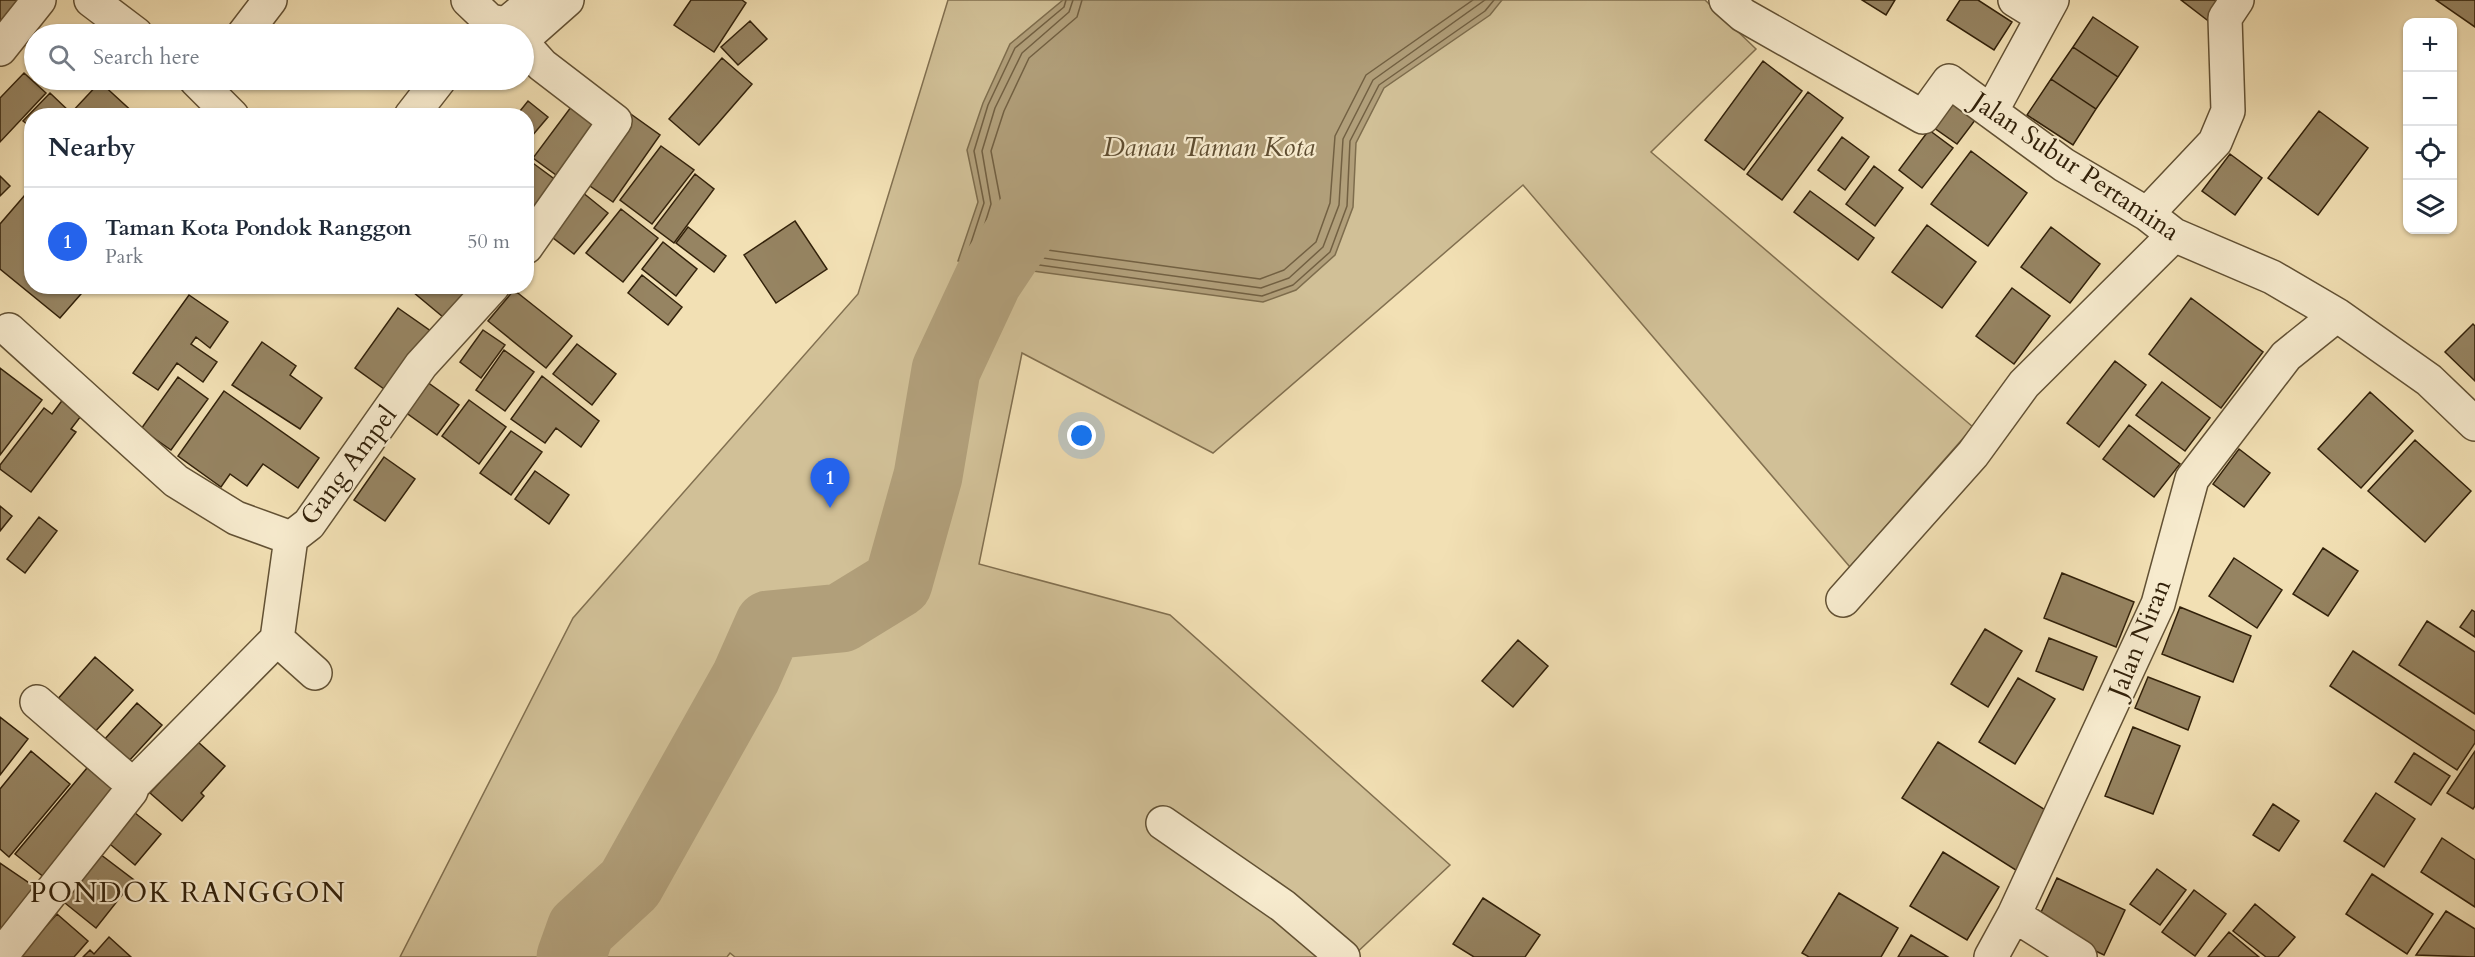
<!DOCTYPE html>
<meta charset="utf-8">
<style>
body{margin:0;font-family:Cardo,serif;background:#f6f6f7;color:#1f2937}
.controls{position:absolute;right:18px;top:18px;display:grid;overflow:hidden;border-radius:12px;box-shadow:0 2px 4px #0004}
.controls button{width:54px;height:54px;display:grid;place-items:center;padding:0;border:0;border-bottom:2px solid #e0e1e3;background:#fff;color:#1f2937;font:30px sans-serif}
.you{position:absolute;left:1082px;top:436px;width:21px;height:21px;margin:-15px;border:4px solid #fff;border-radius:50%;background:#1a73e8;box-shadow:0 0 0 9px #1a73e833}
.badge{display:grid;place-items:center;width:39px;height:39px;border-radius:50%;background:#2563eb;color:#fff;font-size:20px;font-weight:700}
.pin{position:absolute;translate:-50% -50px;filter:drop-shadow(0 2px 3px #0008)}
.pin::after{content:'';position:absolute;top:32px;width:21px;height:18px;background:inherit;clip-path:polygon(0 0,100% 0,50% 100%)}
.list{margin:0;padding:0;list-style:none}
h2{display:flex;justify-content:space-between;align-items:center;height:78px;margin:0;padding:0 24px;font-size:26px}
h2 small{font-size:20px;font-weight:400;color:#747a83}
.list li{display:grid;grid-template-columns:39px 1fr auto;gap:18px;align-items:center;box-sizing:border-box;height:108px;padding:0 24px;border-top:2px solid #e0e1e3}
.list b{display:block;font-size:22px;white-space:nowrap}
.list p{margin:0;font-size:20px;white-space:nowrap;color:#747a83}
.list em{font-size:20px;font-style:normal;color:#747a83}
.icon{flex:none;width:33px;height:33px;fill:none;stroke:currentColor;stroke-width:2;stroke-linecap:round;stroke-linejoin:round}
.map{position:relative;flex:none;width:2475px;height:957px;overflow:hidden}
.search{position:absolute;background:#fff;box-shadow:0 2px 4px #0004;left:24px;top:24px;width:510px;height:66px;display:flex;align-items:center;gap:15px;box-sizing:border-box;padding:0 21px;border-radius:33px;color:#747a83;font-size:22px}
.panel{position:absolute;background:#fff;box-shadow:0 2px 4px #0004;left:24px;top:108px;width:510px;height:186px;border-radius:24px}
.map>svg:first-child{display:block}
.green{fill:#d1c097;stroke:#827050;stroke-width:1.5}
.water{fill:#b19f7a;stroke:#7e6d4d;stroke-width:1.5}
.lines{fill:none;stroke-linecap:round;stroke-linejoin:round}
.shore{stroke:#726042;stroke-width:1.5}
.river{stroke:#b19f7a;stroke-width:69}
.building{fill:#968462;stroke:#32210a;stroke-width:1.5}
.street-casing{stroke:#625134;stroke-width:36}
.street{stroke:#f7ebce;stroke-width:33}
.labels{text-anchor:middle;stroke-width:4.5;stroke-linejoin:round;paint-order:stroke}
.street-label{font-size:26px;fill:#32210a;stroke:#f7ebce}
.water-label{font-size:27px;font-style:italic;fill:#5e4d31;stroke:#f7ebce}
.quarter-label{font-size:28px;letter-spacing:1.5px;fill:#32210a;stroke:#f7ebce}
</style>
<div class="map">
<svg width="2475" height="957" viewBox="0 0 2475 957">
<rect width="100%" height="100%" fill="#f2e0b4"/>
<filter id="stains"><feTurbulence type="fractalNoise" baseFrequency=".00333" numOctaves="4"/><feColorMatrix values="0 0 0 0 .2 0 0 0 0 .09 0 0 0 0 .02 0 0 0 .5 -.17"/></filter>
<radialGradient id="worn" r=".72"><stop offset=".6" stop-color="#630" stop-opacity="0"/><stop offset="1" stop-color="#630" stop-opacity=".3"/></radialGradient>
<path class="green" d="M948 0H1705L1756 49 1651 152 1973 427 1850 567 1523 185 1213 453 1022 353 979 564 1170 615 1450 865 1352 957H735L730 953 727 957H400L573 618 858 294Z"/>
<path class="water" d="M1063 0H1502L1490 15 1384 88 1356 143 1353 207 1335 255 1296 290 1263 302 958 261 978 202 967 150 983 103 1010 44Z"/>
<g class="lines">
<path class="shore" d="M1066 0 1064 7 1015 48 988 105 974 151 984 203 967 255 1262 296 1293 285 1330 252 1347 206 1350 141 1379 85 1485 11 1494 0
M1073 0 1069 12 1022 53 995 108 982 151 991 204 977 249 1261 288 1289 278 1323 247 1339 205 1343 139 1373 80 1485 0
M1082 0 1077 17 1029 58 1004 111 991 151 1001 203 989 242 1260 279 1284 270 1316 242 1330 203 1335 136 1366 75 1473 0"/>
<path class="river" d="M571 957 581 929 630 884 746 677 769 625 841 618 898 583 928 476 946 370 988 280 1050 187"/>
</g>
<path class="building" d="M0 0H18L0 42Z
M691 0H742L746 3 714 52 674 25Z
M1862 0H1895L1886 15Z
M1960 0H1978L2012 22 1994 50 1947 20Z
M2181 0H2229L2211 23Z
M2436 0H2475V27Z
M2093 17 2138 47 2118 77 2073 47Z
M750 21 767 39 738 65 721 47Z
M2073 47 2118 77 2096 109 2051 79Z
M722 58 752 84 699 145 669 119Z
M1763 61 1802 91 1744 170 1705 140Z
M24 73 46 93 0 142V98Z
M2051 79 2096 109 2073 145 2027 115Z
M100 82 137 116H32V128L23 121 50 93 71 113Z
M1808 92 1843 118 1782 200 1747 174Z
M1953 95 1979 115 1957 144 1930 125Z
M528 101 548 117 526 143V116H516Z
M574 103 597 121 556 175 533 158Z
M2319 111 2368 148 2318 215 2268 178Z
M628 112 660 135 613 202 580 179Z
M1929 130 1953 148 1922 188 1899 170Z
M1842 137 1869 157 1845 190 1818 170Z
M661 146 694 170 652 224 620 200Z
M1971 151 2027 193 1988 246 1931 204Z
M2230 154 2262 178 2235 215 2202 191Z
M526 158 557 181 535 212 526 206Z
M1874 166 1903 188 1875 226 1846 204Z
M695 174 714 189 674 243 654 228Z
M0 176 10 186 0 196Z
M31 188 32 286H88L60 318 0 269V224Z
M1810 191 1874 238 1858 260 1794 212Z
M582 192 608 213 574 254 548 234Z
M621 209 658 238 623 282 586 253Z
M795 221 827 269 776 303 744 255Z
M1927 225 1976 262 1942 308 1892 272Z
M688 227 726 256 714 272 676 243Z
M2051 227 2100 264 2070 303 2021 267Z
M663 242 697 269 676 296 642 269Z
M642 275 682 307 668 325 628 293Z
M460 286 471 296 449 322 407 287Z
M2012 288 2050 316 2014 364 1976 336Z
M514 290 572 336 546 368 488 321Z
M189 295 228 322 210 348 196 337 191 344 217 362 203 382 177 363 158 390 133 373Z
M2191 298 2263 352 2221 408 2149 354Z
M398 308 435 334 391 394 355 368Z
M2473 324 2475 326V381L2445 352Z
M483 330 505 345 481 378 460 362Z
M262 342 296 366 290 375 322 398 300 429 232 385Z
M577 344 616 374 592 405 553 374Z
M504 350 534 372 505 411 476 390Z
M2115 361 2146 385 2099 447 2067 423Z
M0 368 42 400 0 455Z
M416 374 459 405 437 435 394 404Z
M542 376 599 421 581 447 556 428 545 443 511 419Z
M178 377 208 399 171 450 141 429Z
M2162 382 2210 418 2185 451 2136 415Z
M224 391 319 458 298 488 263 464 247 486 230 474 221 487 178 456Z
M2370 392 2413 431 2361 488 2318 449Z
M64 398 84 412 71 429 76 432 31 492 0 469V465L44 408 52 414Z
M469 400 506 427 479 464 442 436Z
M2129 425 2180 464 2154 497 2103 459Z
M511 431 542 452 511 495 480 473Z
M2415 440 2471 491 2425 542 2368 491Z
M2239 449 2270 473 2244 507 2213 484Z
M384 457 415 479 385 521 354 500Z
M535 471 569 495 549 524 515 499Z
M0 506 12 516 0 531Z
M39 517 57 531 25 573 7 559Z
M2323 548 2358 571 2328 616 2293 594Z
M2234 558 2282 590 2257 628 2209 596Z
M2062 573 2134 602 2116 647 2044 618Z
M2180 607 2251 636 2233 682 2162 654Z
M2472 610 2475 612V637L2460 627Z
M2427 621 2475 652V714L2399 665Z
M1985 629 2022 651 1988 707 1951 684Z
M2049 638 2097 657 2083 690 2036 671Z
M1518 640 1548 666 1513 707 1482 681Z
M2353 651 2475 731V743L2457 770 2330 686Z
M95 657 133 690 93 734 56 701Z
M2148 677 2200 697 2188 730 2135 708Z
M2018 678 2055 699 2015 764 1979 742Z
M137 703 162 725 128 762 104 740Z
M0 717 28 739 0 775Z
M2133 727 2180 746 2153 814 2105 796Z
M189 734 225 766 201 793 204 796 182 821 150 793 160 782 152 775Z
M1938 742 2058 818 2022 874 1902 798Z
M31 751 70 784 9 857 0 849V789Z
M2475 751V806L2473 809 2447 793Z
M2414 753 2450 776 2431 805 2395 782Z
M92 762 127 790 50 882 15 854Z
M2376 793 2415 819 2384 867 2344 841Z
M124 804 161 834 135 865 99 835Z
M2273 804 2299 821 2279 851 2253 835Z
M2442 838 2475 860V907L2421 872Z
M92 848 134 880 96 928 55 895Z
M1943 852 1999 887 1967 940 1910 906Z
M0 863 35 887 0 937Z
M2157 869 2186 890 2160 925 2130 904Z
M2372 874 2433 914 2407 954 2346 914Z
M2057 878 2125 910 2104 955 2036 923Z
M2194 890 2226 914 2195 956 2162 932Z
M1839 893 1898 928 1881 957H1809L1802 953Z
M1483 898 1540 935 1525 957H1474L1453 944Z
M2255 904 2295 937 2278 957H2266L2233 931Z
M2446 911 2475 929V957L2416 955Z
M57 914 88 941 74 957H18Z
M2229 932 2259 957H2208Z
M1911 935 1948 957H1898Z
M109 937 131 957H83L90 950 94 954Z"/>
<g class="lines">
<defs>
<path id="street" d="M91 0 136 34
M468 0 490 21 506 24 535 0
M1726 0 1743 15 1923 117 1949 81 2064 165 2147 214 2174 235 2272 277 2337 315 2429 380 2475 424
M2015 0 2041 16
M244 34 270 0
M524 38 567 0
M524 45 542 65 615 121 526 247
M0 49 39 0
M196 80 232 116
M1992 110 2052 0
M411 116 439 80
M2147 214 2215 142 2228 111 2225 18 2237 0
M9 330 176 481 236 518 291 538 309 524 421 365 493 286
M1843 600 1973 454 2024 384 2174 235
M277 639 315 673
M37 702 133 785
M1163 823 1283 906 1343 957
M2014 915 2080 957
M0 957 131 791 133 785 277 639 291 538
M1991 957 2014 915 2158 604 2192 479 2286 356 2337 315"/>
</defs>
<use href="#street" class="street-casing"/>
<use href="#street" class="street"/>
</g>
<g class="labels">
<g class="street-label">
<text transform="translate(2076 166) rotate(34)" y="9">Jalan Subur Pertamina</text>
<text transform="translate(348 465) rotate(-53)" y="9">Gang Ampel</text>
<text transform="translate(2139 638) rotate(-68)" y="9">Jalan Niran</text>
</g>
<g class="water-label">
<text x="1209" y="156">Danau Taman Kota</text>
</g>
<g class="quarter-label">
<text x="188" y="902">PONDOK RANGGON</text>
</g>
</g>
<rect width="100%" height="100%" filter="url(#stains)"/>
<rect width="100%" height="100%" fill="url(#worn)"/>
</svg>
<div class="controls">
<button>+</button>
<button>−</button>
<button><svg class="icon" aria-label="locate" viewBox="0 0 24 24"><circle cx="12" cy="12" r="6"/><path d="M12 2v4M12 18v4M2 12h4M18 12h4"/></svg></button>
<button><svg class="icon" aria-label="layers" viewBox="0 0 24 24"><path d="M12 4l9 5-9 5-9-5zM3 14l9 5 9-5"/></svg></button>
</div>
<div class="you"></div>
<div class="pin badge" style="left:830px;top:508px">1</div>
<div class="search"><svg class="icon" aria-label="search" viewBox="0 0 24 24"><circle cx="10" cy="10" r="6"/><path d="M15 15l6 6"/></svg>Search here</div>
<section class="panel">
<h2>Nearby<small></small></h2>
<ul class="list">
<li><span class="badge">1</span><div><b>Taman Kota Pondok Ranggon</b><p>Park</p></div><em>50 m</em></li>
</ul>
</section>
</div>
